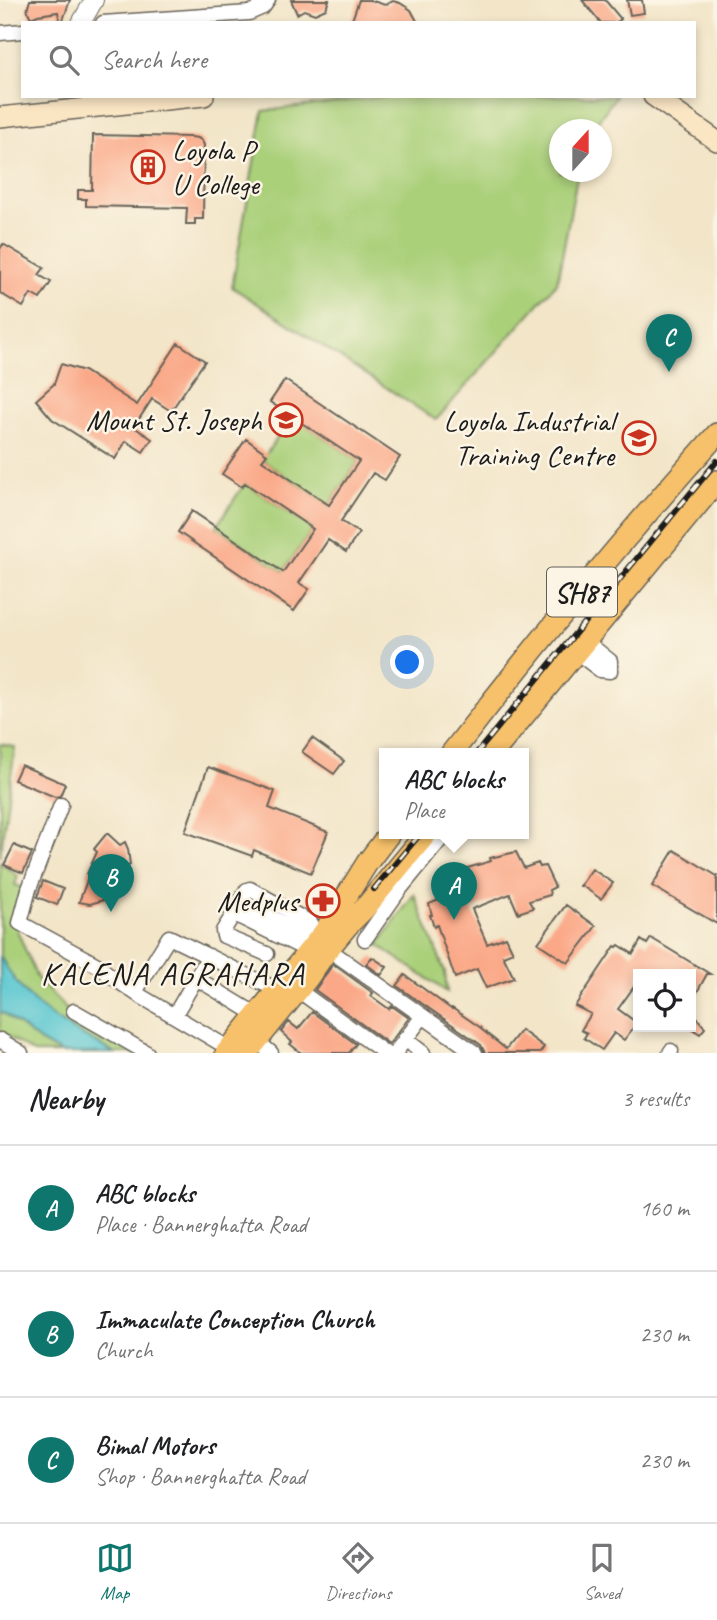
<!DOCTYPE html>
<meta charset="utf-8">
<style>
body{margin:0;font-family:Caveat,sans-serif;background:#f6f6f6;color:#202124}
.controls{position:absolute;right:21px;bottom:21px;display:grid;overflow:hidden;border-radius:0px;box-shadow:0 4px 10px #0003}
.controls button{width:63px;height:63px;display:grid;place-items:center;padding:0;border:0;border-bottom:2px solid #e0e0e0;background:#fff;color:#202124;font:35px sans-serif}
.compass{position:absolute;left:549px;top:119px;width:63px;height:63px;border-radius:50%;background:#fff;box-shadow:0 4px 10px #0003;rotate:21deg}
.you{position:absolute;left:408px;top:663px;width:24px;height:24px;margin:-18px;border:5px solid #fff;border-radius:50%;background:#1a73e8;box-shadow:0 0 0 10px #1a73e833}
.badge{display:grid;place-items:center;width:46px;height:46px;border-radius:50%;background:#0f766e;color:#fff;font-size:23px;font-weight:700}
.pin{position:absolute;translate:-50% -58px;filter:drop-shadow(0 2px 4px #0008)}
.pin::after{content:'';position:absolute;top:37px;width:24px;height:21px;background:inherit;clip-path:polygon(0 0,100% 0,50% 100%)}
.popup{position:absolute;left:379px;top:748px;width:150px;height:91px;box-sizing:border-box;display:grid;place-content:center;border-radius:0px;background:#fff;filter:drop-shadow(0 2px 5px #0005);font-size:23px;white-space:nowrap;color:#757577}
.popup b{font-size:26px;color:#202124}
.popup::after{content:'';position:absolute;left:50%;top:100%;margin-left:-14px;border:14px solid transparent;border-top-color:#fff}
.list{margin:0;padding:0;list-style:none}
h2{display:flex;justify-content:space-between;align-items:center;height:91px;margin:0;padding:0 28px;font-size:30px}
h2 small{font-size:23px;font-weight:400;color:#757577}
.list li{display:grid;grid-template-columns:46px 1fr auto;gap:21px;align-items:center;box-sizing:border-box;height:126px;padding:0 28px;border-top:2px solid #e0e0e0}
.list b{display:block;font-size:26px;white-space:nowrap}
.list p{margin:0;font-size:23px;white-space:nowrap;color:#757577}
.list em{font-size:23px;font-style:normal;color:#757577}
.icon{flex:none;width:38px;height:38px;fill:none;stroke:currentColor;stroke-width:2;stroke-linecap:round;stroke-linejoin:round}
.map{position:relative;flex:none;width:717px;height:1053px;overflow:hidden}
.search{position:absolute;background:#fff;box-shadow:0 4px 10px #0003;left:21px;right:21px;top:21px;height:77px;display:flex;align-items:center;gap:18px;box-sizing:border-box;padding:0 24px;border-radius:0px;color:#757577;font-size:26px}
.sheet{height:469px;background:#fff}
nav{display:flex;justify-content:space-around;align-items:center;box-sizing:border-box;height:98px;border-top:2px solid #e0e0e0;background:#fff;font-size:19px;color:#757577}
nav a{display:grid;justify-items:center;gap:4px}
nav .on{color:#0f766e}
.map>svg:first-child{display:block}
.green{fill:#aad07a;stroke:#63764b;stroke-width:2}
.water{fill:#5ac7d1;stroke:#3b7276;stroke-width:2}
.building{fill:#faa887}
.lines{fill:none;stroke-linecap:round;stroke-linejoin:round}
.minor-casing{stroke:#676258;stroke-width:17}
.tertiary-casing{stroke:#676258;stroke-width:20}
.secondary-casing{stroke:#676258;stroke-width:22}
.primary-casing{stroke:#676258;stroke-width:24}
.minor{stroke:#fff;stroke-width:14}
.tertiary{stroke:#fff;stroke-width:18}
.secondary{stroke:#fbe6c4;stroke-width:19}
.primary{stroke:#f6c16b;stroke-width:21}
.rail-casing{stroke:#1c1c1c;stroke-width:6}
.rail{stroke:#fcf5e5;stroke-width:3.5;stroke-dasharray:10;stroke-linecap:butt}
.labels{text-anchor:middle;stroke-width:5;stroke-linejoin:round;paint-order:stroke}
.shield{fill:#fcf5e5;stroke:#5f5d58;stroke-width:2}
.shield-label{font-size:28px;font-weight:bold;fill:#1c1c1c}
.poi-label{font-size:30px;fill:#1c1c1c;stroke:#fcf5e5;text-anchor:end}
.neighbourhood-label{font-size:32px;letter-spacing:2px;fill:#1c1c1c;stroke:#fcf5e5}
</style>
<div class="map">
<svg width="717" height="1053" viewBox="0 0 717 1053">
<rect width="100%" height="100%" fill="#fcf5e5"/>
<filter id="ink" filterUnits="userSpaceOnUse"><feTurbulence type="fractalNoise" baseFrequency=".0143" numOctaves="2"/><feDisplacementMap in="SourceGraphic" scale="14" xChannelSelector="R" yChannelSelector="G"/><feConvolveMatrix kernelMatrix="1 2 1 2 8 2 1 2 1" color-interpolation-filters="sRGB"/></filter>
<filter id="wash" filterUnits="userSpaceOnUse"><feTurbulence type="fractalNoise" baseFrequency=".00686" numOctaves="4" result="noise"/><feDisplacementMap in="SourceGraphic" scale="28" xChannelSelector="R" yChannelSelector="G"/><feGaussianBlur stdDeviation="1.57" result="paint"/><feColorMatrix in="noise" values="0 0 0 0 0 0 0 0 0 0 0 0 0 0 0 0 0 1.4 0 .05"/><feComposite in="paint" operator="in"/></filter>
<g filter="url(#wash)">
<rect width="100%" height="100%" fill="#f2e5c8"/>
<path class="green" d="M391 96H616L592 129 560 130V172H578L557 283 436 420 232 287 263 111Z
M292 416 359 461 329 505 262 460Z
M245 483 313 529 283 572 216 527Z
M0 744 15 747 0 857Z
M0 862 18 876 15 885 24 888 17 930 37 978 69 1012 142 1053H115L68 1028 43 1011 22 991 7 970 0 955Z
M414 894 445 972 447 992 378 945Z
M0 1012 5 1014 41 1042 61 1053H34L0 1031Z"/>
<path class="water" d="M0 955C24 1006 67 1028 115 1053H61L41 1042 5 1014 0 1012Z"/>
<g id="blocks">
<path class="building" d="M30 0H70L62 23H60L58 12 38 15 31 18 27 10Z
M291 0H329L326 9 315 14 304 10 297 14Z
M359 0H370L385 5 393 1 400 3 411 10 418 23H351Z
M582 0H605L621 19 616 23H601Z
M627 0H642L644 13 630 15Z
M93 135 191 137 198 138 202 141 204 145 203 219H195V224H186L187 208 86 206V199H78V190H92Z
M3 244 44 268 39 275 51 282 40 299 31 294 23 307 0 293V249Z
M178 343 205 361 171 411 152 399 134 427 152 439 143 452 126 441 115 459 52 419 36 400 54 384 61 364 84 371 137 405Z
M285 380 400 457 385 480 373 473 341 521 359 533 346 552 328 540 299 583 309 589 294 611 178 532 192 511 283 572 313 529 245 483 242 487 222 474 246 439 267 454 262 460 329 505 359 461 270 402Z
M312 738 344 761 334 774 302 752Z
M21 765 65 784 60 796 55 797 14 780Z
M208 767 275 791 269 808 328 832 311 873 254 850 252 856 185 832Z
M107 833 120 845 125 842 128 849 130 865 128 866 125 878 122 885 110 898 90 904 79 902 89 875 87 874 97 852 94 849Z
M14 845 32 853 23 873 4 865Z
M674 850 717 876V924L652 886Z
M516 852 524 868 538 863 540 867 545 866 555 887 549 890 550 895 529 901 533 908 518 913 510 894 472 909 487 944 506 937 513 952 503 956 514 978 486 988 477 969 455 978 437 925 434 927 430 915H432L429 904 449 896 442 882 447 874 491 861 490 858Z
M592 869 613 883 601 899 582 886H580Z
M43 881 63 889 57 905 37 897Z
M566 905 596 926 568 963 538 943Z
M651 938 710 974H707L691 1003V974H638V981L618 1009 637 1023 624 1040 614 1033 602 1050 584 1038 587 1033 581 1030 591 1014 575 1006 615 946 617 947 619 945 633 954 641 940 647 944Z
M372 957 387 967 381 975 366 964Z
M333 964 373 993 371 996 389 1009 392 1006 409 1018 389 1044 315 990Z
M405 975 451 1009 452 1008 481 1028V1029L506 1049 521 1030 544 1047 540 1053H485L481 1045 397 986Z
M691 1010 705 1028 700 1034 691 1028Z
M312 1012 356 1044 349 1053H301L290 1044 292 1042 281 1032 289 1022 298 1029Z"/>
</g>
</g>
<g filter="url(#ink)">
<use href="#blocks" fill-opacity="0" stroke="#676258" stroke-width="2"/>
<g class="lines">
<defs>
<path id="minor" d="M103 23 249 13 263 7 268 0
M0 33 23 31
M575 651 600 670 610 671V661L584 640
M61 805 29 889 20 923 99 966 108 974 137 994 230 1049
M240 901 317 941
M233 915 247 890 250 889 311 923
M365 939 400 889 445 834
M328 949 475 1053
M267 954 224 936 223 931 233 915H236L309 951
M196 978 257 1015
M298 990 385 1053
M135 992 169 937 277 990
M74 1011 147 1053
M174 1016 209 956
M405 1039 423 1053
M0 1040 21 1053
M257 1041 271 1053
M395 1053 423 1016
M670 1053 671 1051"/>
<path id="tertiary" d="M81 23 94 0"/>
<path id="secondary" d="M653 96 717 141
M0 117 204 96"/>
<path id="primary" d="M451 754C536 644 624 537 717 434
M492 754 717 481
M226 1053 325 931 367 863 389 834
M247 1053 307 979 328 949 347 926 364 909 426 834"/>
</defs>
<use href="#minor" class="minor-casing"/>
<use href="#tertiary" class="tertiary-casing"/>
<use href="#secondary" class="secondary-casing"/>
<use href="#primary" class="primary-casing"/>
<use href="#minor" class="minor"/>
<use href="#tertiary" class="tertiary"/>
<use href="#secondary" class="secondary"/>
<use href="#primary" class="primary"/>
<defs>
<path id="rail" d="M476 754 717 461
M374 889 420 834"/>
</defs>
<use href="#rail" class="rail-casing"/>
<use href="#rail" class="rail"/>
</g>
</g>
<defs>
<symbol id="building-ring" viewBox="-11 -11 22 22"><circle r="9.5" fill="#fcf5e5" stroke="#c8321e" stroke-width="1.5"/><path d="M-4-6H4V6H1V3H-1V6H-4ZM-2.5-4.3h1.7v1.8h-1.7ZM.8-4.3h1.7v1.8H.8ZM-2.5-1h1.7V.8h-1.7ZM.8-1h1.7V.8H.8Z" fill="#c8321e"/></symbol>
<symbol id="school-ring" viewBox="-11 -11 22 22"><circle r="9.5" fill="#fcf5e5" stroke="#c8321e" stroke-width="1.5"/><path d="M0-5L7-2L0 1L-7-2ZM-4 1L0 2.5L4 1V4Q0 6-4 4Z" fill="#c8321e"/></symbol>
<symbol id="university-ring" viewBox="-11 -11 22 22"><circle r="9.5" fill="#fcf5e5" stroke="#c8321e" stroke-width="1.5"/><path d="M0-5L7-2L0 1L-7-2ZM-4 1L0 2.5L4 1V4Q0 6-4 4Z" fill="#c8321e"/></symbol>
<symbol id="pharmacy-ring" viewBox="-11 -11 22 22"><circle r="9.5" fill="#fcf5e5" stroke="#c8321e" stroke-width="1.5"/><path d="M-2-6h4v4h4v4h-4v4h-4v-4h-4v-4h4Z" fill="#c8321e"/></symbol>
</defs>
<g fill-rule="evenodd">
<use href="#building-ring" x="129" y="148" width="38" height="38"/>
<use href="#school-ring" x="267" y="401" width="38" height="38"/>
<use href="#university-ring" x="620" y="419" width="38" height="38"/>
<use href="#pharmacy-ring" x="304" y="882" width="38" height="38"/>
</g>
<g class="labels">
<rect class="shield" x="547" y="567.5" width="70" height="49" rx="5"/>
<g class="shield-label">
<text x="582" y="602">SH87</text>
</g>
<g class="poi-label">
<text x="172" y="160" text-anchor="start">Loyola P<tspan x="172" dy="34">U College</tspan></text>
<text x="262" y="430">Mount St. Joseph</text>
<text x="614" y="431">Loyola Industrial<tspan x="614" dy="34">Training Centre</tspan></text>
<text x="298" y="911">Medplus</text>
</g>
<g class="neighbourhood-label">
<text x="173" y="984">KALENA AGRAHARA</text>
</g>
</g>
</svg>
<div class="controls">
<button><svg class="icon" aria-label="locate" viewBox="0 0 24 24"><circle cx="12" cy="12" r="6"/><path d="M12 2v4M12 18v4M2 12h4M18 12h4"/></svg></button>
</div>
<svg class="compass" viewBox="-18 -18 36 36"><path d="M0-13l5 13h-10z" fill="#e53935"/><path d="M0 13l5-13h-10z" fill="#757577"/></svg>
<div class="you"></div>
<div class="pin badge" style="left:454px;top:920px">A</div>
<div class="popup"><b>ABC blocks</b>Place</div>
<div class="pin badge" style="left:111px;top:912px">B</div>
<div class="pin badge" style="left:669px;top:372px">C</div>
<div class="search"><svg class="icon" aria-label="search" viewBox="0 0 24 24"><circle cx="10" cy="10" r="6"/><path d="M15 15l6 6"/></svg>Search here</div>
</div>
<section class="sheet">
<h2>Nearby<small>3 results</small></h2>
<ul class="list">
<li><span class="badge">A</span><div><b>ABC blocks</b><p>Place · Bannerghatta Road</p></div><em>160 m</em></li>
<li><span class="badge">B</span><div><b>Immaculate Conception Church</b><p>Church</p></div><em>230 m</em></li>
<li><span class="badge">C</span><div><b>Bimal Motors</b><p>Shop · Bannerghatta Road</p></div><em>230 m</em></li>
</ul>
</section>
<nav>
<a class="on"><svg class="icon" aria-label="map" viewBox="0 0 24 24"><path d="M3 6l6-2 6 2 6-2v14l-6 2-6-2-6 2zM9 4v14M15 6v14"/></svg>Map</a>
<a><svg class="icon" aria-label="directions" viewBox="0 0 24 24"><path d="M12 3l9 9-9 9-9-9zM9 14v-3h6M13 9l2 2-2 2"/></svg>Directions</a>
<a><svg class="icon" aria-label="saved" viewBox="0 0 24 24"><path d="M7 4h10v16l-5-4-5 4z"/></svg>Saved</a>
</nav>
